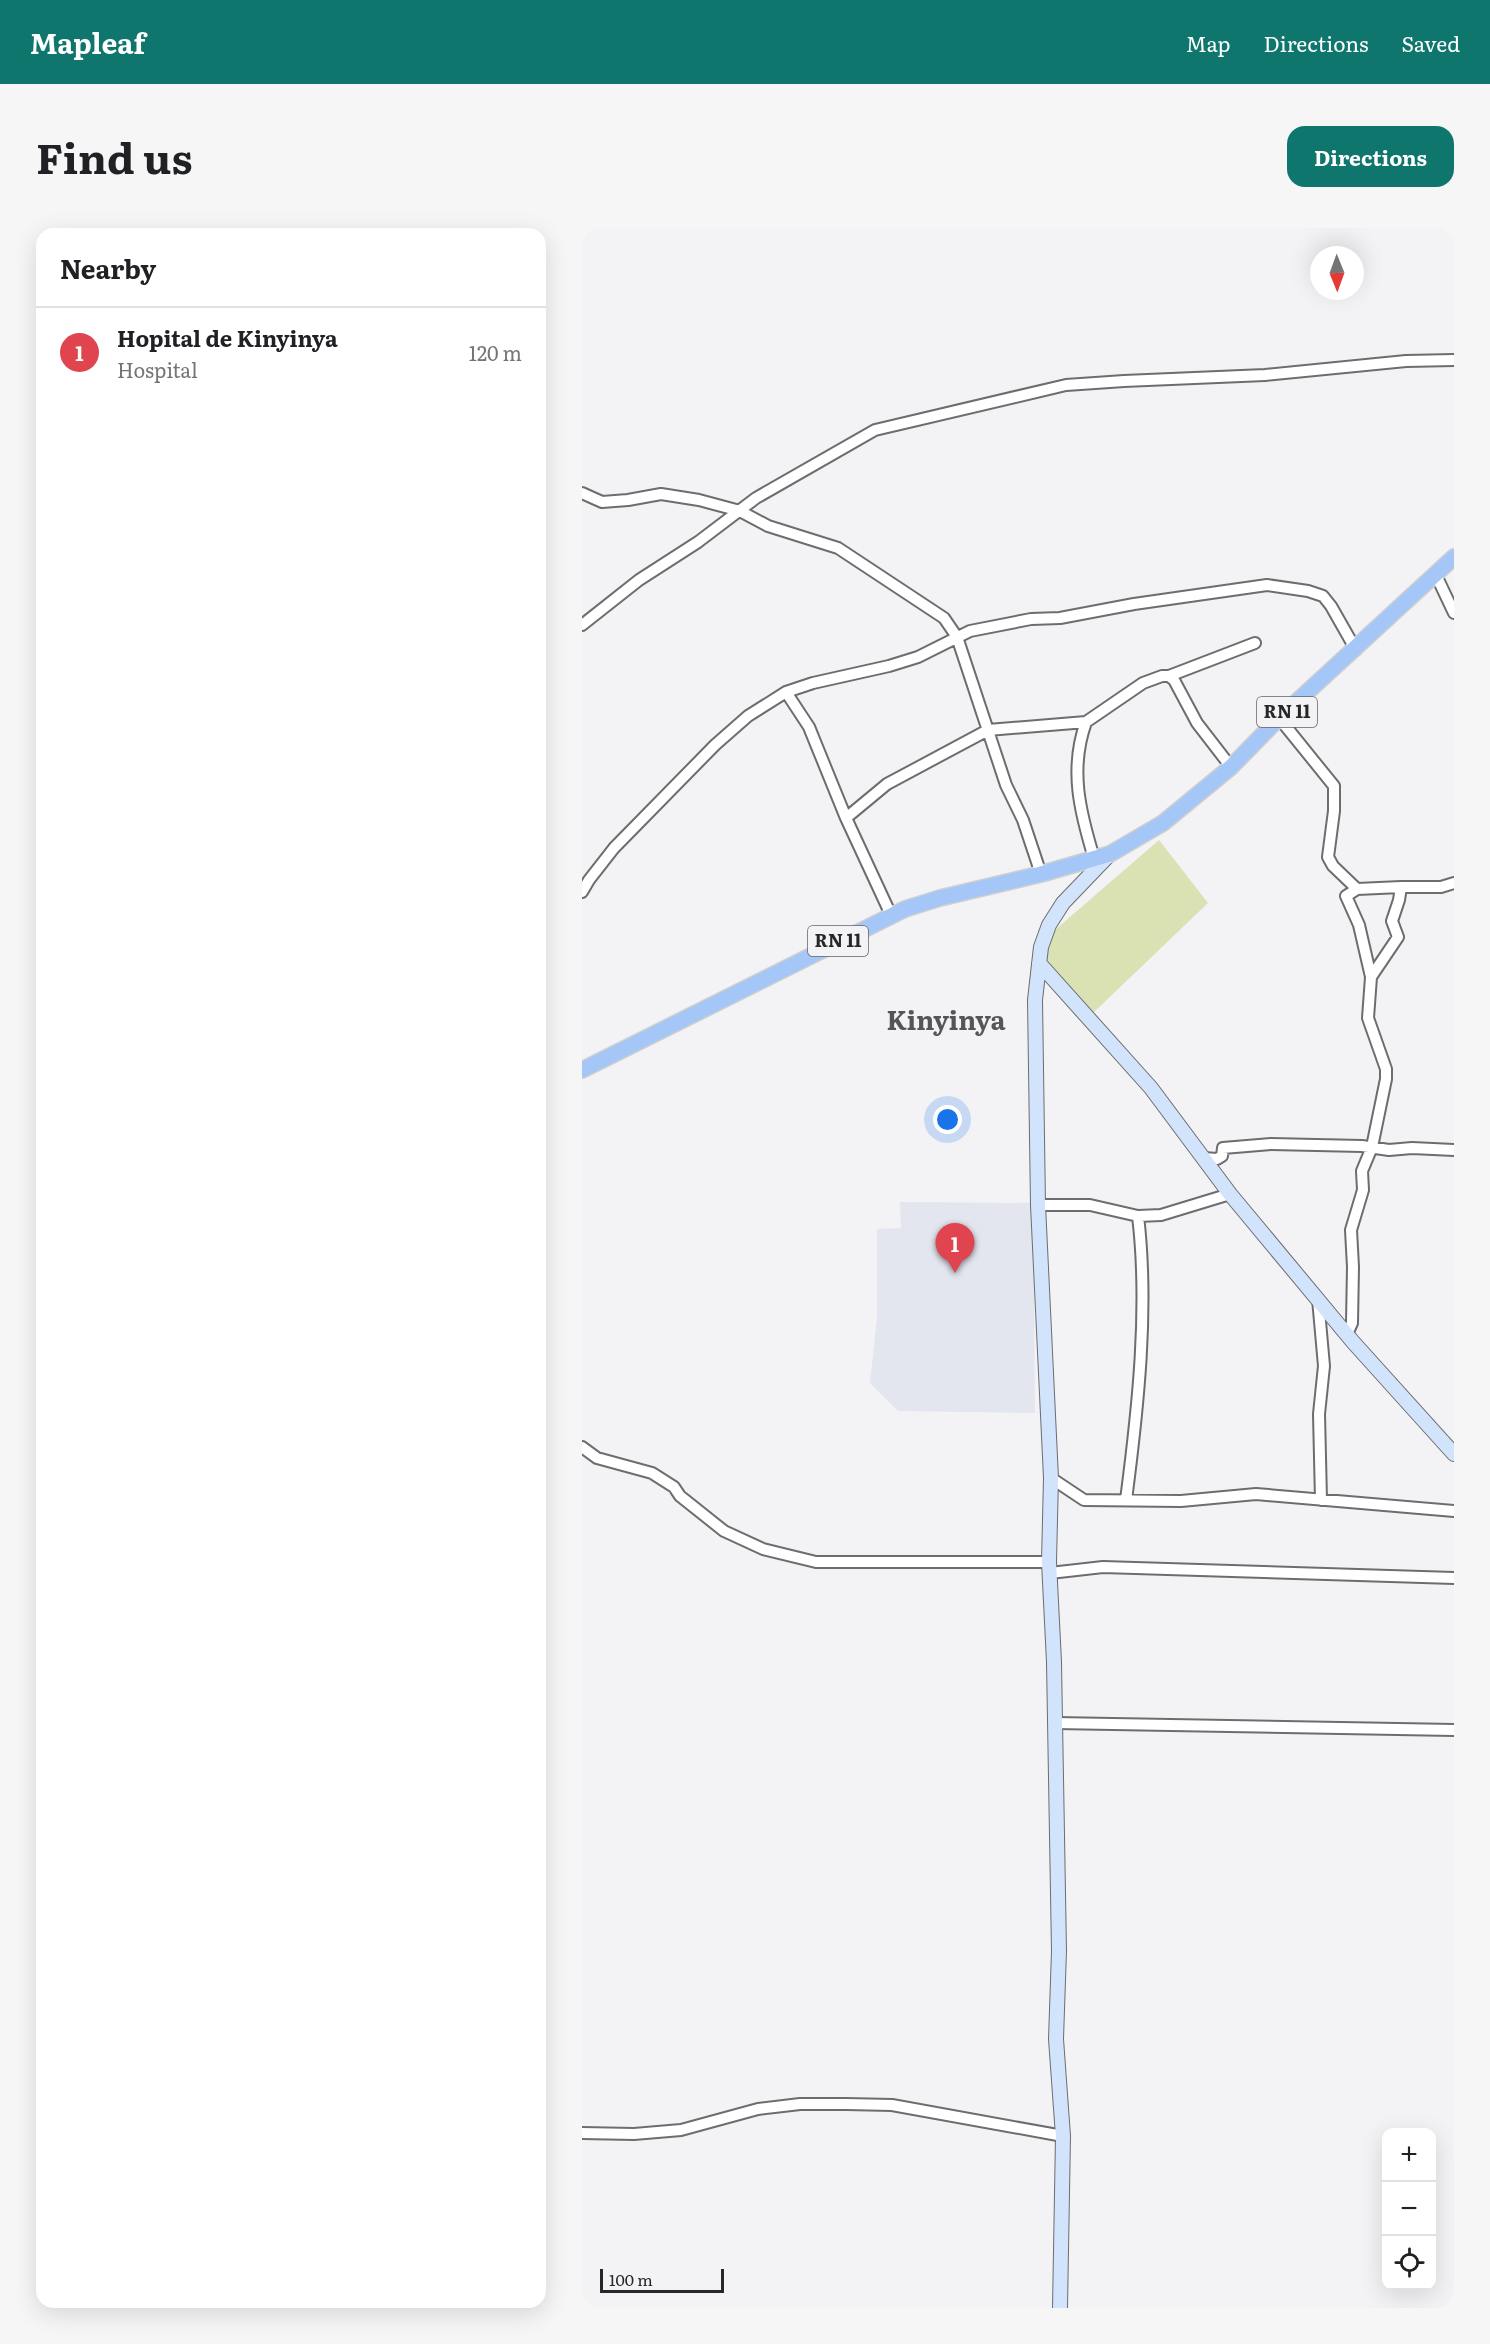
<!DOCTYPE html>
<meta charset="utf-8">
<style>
body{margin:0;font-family:Literata,serif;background:#f6f6f6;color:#202124}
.controls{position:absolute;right:18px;bottom:18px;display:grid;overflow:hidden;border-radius:12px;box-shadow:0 6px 24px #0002}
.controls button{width:54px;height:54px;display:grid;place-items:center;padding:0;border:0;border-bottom:2px solid #e0e0e0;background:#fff;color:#202124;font:30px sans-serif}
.compass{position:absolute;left:728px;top:18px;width:54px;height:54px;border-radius:50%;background:#fff;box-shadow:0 6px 24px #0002;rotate:179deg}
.scale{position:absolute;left:18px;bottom:15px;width:124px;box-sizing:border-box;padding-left:6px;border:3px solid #272728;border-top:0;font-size:16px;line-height:21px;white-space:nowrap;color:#272728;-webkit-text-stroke:4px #f3f3f5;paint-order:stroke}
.you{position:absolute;left:366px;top:892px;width:21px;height:21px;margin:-15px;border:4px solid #fff;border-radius:50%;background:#1a73e8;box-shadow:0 0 0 9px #1a73e833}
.badge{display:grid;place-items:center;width:39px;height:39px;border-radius:50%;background:#0f766e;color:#fff;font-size:20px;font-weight:700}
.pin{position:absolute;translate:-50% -50px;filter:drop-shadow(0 2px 3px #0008)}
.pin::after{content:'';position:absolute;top:32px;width:21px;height:18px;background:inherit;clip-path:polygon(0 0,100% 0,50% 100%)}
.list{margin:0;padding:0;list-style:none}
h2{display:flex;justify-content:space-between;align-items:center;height:78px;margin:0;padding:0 24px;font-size:26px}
h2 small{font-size:20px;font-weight:400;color:#757577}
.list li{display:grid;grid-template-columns:39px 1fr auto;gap:18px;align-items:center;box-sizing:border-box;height:90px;padding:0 24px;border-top:2px solid #e0e0e0}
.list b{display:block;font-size:22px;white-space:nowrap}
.list p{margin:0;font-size:20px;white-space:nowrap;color:#757577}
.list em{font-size:20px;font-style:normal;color:#757577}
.icon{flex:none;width:33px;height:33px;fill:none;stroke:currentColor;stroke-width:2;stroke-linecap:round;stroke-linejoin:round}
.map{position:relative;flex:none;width:872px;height:2080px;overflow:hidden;border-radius:18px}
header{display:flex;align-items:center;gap:36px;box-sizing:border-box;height:84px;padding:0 30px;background:#0f766e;color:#fff}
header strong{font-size:28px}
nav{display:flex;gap:33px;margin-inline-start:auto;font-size:21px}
.intro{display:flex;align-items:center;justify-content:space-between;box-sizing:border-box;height:144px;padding:0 36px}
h1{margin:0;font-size:42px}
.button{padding:15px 27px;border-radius:18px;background:#0f766e;color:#fff;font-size:21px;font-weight:700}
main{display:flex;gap:36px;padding:0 36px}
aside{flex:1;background:#fff;border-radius:18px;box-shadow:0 6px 24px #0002}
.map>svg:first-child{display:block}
.built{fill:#e3e6ef}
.pitch{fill:#dae2b4}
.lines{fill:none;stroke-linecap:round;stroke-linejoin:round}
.street-casing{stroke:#6d6d6f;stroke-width:14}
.secondary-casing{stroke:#6d6d6f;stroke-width:16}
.primary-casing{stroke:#cfcfd0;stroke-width:18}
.street{stroke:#fff;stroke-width:10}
.secondary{stroke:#d2e3fc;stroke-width:14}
.primary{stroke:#a5c7f8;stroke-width:15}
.labels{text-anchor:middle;stroke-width:4.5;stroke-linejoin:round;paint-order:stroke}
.shield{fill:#f3f3f5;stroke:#646466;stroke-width:1.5}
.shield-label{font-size:18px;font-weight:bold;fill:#272728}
.district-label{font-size:26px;font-weight:bold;fill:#555556;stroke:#f3f3f5}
</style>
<header>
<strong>Mapleaf</strong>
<nav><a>Map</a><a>Directions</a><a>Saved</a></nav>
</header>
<div class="intro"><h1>Find us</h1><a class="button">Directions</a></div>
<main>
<aside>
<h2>Nearby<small></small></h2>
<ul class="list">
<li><span class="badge" style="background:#e0444e">1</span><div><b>Hopital de Kinyinya</b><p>Hospital</p></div><em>120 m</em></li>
</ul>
</aside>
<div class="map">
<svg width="872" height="2080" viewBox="0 0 872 2080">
<rect width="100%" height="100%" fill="#f3f3f5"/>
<path class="built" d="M318 974 451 975 453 1185 316 1183 288 1155 295 1089V1001L319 1000Z"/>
<path class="pitch" d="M577 612 626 675 511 785 463 732 466 708Z"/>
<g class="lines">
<defs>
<path id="street" d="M0 265 20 274 46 272 79 266 117 272 158 283 186 298 256 320 362 390 375 409 424 557 441 592 459 646
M853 345 872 385
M0 397 57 352 116 314 174 270 293 202 484 157 542 153 683 147 824 133 872 132
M587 448 673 415
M204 464 227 499 264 590 309 687
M697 490 752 558V583L746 629 751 638 775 661
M504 494C487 541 498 584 512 630
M264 590 305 556 406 502 504 494 561 455 580 448H587L592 452 615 495 649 539
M0 664 7 652 32 620 133 517 166 488 204 464 231 455 307 438 336 429 388 403 449 391 478 390 552 376 685 357 726 363 741 368 749 378 774 422
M789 749 777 697 764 668 775 661 819 659
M622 930 635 931 640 928 641 920 689 916 780 918 807 922 830 920 872 922
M456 977H508L556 988 579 987 648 966
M736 1071 742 1138 737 1186 739 1272
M765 1106 770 1095 771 1039 769 1002 781 962 780 943 790 919 804 851V841L786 790 789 749 816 709 810 693 817 672 819 659H859L872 655
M0 1219 15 1230 70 1245 92 1259 98 1268 142 1303 181 1321 234 1334H467
M469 1250 502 1272 599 1273 674 1266 872 1283
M544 1272C556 1180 567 1080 556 988
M468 1345 521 1339 872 1350
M473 1495 872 1502
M0 1905 52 1906 99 1902 176 1881 218 1876H264L310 1877 481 1908"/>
<path id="secondary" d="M457 735 569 860 648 966 771 1114 872 1226
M478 2080 481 1908 474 1811 477 1723 472 1434 467 1334 469 1250 456 977 453 772 459 719 467 697 481 675 528 626"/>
<path id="primary" d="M0 842 323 681 358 670 459 646 528 626 581 595 649 539 697 490 872 329"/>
</defs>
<use href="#street" class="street-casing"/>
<use href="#secondary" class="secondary-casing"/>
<use href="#primary" class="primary-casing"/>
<use href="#street" class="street"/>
<use href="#secondary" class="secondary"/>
<use href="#primary" class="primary"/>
</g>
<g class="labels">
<g class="shield">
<rect x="675" y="469" width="60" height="30" rx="4.5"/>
<rect x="226" y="698" width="60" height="30" rx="4.5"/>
</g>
<g class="shield-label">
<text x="705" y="490">RN 11</text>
<text x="256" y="719">RN 11</text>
</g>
<g class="district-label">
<text x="364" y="802">Kinyinya</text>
</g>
</g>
</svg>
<div class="controls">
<button>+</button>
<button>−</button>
<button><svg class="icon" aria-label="locate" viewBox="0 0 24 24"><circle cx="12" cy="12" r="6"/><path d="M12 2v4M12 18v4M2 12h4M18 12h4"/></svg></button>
</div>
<svg class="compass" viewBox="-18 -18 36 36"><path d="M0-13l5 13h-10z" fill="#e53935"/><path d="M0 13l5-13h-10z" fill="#757577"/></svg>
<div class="scale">100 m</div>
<div class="you"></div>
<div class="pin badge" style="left:373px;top:1045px;background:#e0444e">1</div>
</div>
</main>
